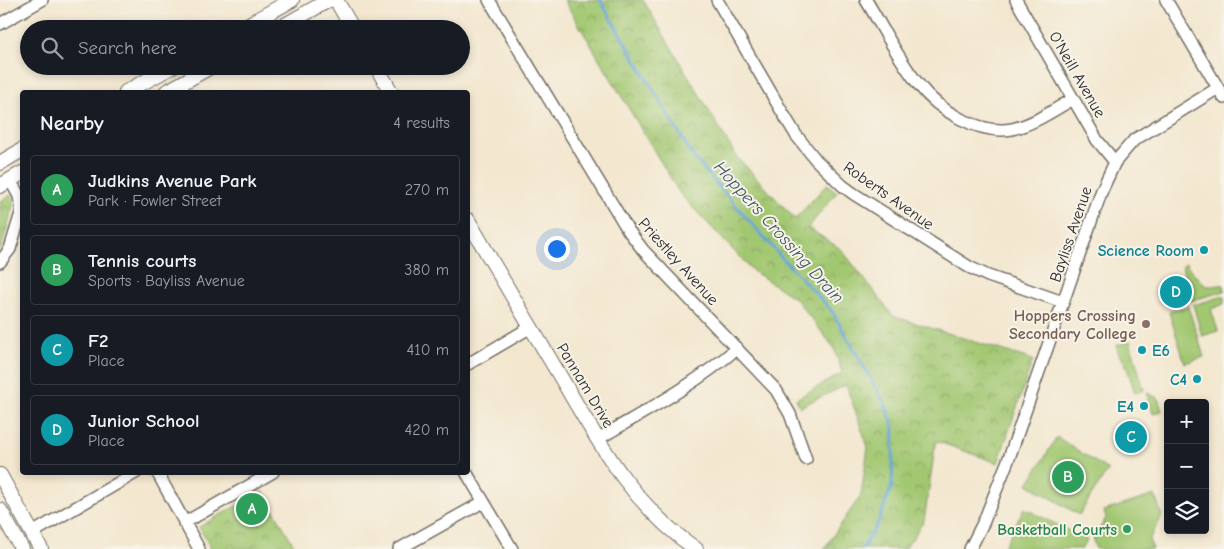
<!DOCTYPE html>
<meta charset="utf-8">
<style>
body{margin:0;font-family:"Comic Neue",sans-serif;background:#242831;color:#f1f3f6}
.controls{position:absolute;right:15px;bottom:15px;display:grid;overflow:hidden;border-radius:5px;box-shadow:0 2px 8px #0003}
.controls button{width:45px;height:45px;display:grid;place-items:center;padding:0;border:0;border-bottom:1px solid #363941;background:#171b24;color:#f1f3f6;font:25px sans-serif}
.you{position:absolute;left:556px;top:248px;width:18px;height:18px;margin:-12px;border:4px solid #fff;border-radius:50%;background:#1a73e8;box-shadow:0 0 0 8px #1a73e833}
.badge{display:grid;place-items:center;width:32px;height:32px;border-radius:50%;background:#c8321e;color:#fff;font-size:16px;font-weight:700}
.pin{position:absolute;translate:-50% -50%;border:2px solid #fff;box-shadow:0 1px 5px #0006}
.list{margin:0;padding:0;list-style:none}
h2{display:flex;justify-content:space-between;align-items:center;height:65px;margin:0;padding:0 20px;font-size:21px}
h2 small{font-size:16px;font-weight:400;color:#9ea1a6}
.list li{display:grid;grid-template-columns:32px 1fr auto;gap:15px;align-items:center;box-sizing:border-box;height:70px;margin:0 10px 10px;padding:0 10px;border:1px solid #363941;border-radius:5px}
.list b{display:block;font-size:19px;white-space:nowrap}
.list p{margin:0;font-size:16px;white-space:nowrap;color:#9ea1a6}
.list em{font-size:16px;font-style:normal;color:#9ea1a6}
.icon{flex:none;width:28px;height:28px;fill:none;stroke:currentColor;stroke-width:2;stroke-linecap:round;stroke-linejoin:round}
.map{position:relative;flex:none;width:1224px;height:549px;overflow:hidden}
.search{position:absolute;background:#171b24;box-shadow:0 2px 8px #0003;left:20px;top:20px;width:450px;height:55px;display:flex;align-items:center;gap:12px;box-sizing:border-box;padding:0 18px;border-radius:28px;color:#9ea1a6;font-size:19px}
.panel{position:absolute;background:#171b24;box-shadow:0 2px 8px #0003;left:20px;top:90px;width:450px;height:385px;border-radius:5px}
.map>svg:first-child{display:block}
.grass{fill:#a2c771;stroke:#66794e}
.park{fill:url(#park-crowns);stroke:#66794e}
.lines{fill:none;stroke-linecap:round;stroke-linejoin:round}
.stream{stroke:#65a5d8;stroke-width:3}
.minor-casing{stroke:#716d64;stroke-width:14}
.tertiary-casing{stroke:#716d64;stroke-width:16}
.minor{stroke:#fff;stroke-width:11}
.tertiary{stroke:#fff;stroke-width:14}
.culture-dot{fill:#0f9aa8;stroke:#f7f3e8;stroke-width:2}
.education-dot{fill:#8d6e63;stroke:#f7f3e8;stroke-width:2}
.leisure-dot{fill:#2e9e5b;stroke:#f7f3e8;stroke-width:2}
.labels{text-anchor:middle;stroke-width:4;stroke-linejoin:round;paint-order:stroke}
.street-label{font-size:16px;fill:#2b2b2b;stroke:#f7f3e8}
.culture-label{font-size:16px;font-weight:bold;fill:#0d838f;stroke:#f7f3e8;text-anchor:end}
.education-label{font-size:16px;font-weight:bold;fill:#785e54;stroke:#f7f3e8;text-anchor:end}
.leisure-label{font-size:16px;font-weight:bold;fill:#27864d;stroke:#f7f3e8;text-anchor:end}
.water-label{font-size:18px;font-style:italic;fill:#3f5668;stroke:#f7f3e8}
</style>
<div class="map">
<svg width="1224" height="549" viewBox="0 0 1224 549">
<defs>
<pattern id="park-crowns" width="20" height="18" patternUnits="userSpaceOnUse" patternTransform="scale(1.25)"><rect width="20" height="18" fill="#a2c771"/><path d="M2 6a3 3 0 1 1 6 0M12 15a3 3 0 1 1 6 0" fill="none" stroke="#84a25d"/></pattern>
</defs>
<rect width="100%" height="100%" fill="#f7f3e8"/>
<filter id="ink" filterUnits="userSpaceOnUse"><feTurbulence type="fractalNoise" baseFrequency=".02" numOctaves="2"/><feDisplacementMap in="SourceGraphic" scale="10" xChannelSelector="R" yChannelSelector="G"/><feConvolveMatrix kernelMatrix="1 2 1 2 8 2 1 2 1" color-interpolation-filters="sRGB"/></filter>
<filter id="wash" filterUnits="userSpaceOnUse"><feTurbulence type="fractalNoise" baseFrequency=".0096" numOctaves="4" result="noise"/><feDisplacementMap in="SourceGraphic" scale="20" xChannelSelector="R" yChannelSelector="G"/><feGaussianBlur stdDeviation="1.12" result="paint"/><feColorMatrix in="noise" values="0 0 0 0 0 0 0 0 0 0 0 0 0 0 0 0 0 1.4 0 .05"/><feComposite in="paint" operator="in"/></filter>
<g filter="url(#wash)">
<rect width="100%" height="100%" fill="#f3e7cf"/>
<path class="grass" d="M1186 263C1190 269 1202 285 1208 286 1214 287 1218 284 1224 285V291L1191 301 1182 266Z
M1224 296V304L1211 309 1218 331 1202 336 1193 305Z
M1188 306 1204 357 1185 363 1169 312Z
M1130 341 1144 390 1135 393 1124 359H1121L1116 346Z
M1147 393 1158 398 1162 411 1153 414Z
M1057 437 1108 470 1079 515 1028 484Z
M1155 495 1162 516 1149 540 1153 549H1096L1093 540 1106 518 1104 511Z
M1024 508 1087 540 1082 549H1003Z"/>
<path class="park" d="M564 0H643L736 156 795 219 827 184 837 192 808 228 841 249 893 316 1033 360 998 463 936 441 924 521 905 549H824L861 495 868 447 846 385 800 407 796 399 842 373 834 348 796 299 753 271 680 194Z
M11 195 15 199 0 253V201Z
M263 491 296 549H211L199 527Z"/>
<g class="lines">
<path class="stream" d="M600 0 694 158 782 258 832 311 885 404 894 427 892 485 878 523 862 549"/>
</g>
</g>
<g filter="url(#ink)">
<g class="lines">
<defs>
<path id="minor" d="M489 0 628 230 643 250 776 390 790 414 806 459
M717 0 781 110 796 135 816 160 843 186 854 194 969 267 988 276 1063 302
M866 0C883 28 898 59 919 85 938 110 979 135 1012 129 1034 124 1054 110 1073 99
M1016 0 1097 140 1115 162
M1166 0 1224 98
M0 24 42 0
M0 262 10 249 21 213V203L18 194 10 180
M468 364 531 327
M598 439C645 411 695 385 737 348
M157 472 199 549
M466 472 512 549
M184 523 273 472
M32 533 137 472
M399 549 483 502
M970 549 984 521 1009 458 1102 190 1115 162 1134 140 1218 88"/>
<path id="tertiary" d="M336 0 353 29
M240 29 292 0
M278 29 329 0
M376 66 391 92
M126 92 173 66
M166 92 212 66
M0 163 22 150
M0 186 22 173
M468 220C497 271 527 321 557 371 596 437 630 504 696 549
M0 475 41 549
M0 510 22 549"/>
</defs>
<use href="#minor" class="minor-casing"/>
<use href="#tertiary" class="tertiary-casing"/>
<use href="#minor" class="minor"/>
<use href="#tertiary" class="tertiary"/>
</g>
</g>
<g class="culture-dot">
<circle cx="1204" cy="250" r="5"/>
<circle cx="1142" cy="350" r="5"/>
<circle cx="1197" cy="379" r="5"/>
<circle cx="1144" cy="406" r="5"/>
</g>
<circle class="education-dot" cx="1146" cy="324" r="5"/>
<circle class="leisure-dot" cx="1127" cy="529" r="5"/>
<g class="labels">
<g class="street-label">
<text transform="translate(1078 74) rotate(60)" y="6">O'Neill Avenue</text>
<text transform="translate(889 195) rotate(35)" y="6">Roberts Avenue</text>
<text transform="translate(1070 234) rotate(-71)" y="6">Bayliss Avenue</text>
<text transform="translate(679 261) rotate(48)" y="6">Priestley Avenue</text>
<text transform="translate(586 385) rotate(59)" y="6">Pannam Drive</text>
</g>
<g class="culture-label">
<text x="1194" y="256">Science Room</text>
<text x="1152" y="356" text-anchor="start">E6</text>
<text x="1187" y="385">C4</text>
<text x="1134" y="412">E4</text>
</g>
<g class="education-label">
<text x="1136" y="321">Hoppers Crossing<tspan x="1136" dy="18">Secondary College</tspan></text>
</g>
<g class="leisure-label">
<text x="1117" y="535">Basketball Courts</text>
</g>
<g class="water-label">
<text transform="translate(779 232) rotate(48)" y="6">Hoppers Crossing Drain</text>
</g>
</g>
</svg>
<div class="controls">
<button>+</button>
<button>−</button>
<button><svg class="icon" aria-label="layers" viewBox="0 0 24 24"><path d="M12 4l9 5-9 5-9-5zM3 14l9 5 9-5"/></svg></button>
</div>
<div class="you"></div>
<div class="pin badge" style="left:252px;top:509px;background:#2e9e5b">A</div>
<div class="pin badge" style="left:1068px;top:477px;background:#2e9e5b">B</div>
<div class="pin badge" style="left:1131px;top:437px;background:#0f9aa8">C</div>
<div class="pin badge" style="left:1176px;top:292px;background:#0f9aa8">D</div>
<div class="search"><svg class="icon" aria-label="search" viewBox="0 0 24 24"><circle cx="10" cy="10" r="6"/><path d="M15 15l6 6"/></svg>Search here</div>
<section class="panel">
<h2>Nearby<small>4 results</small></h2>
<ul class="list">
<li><span class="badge" style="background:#2e9e5b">A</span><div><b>Judkins Avenue Park</b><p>Park · Fowler Street</p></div><em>270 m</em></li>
<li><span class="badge" style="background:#2e9e5b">B</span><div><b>Tennis courts</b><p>Sports · Bayliss Avenue</p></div><em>380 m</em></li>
<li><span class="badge" style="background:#0f9aa8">C</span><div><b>F2</b><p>Place</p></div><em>410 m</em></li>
<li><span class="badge" style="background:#0f9aa8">D</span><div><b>Junior School</b><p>Place</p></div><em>420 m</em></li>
</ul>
</section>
</div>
